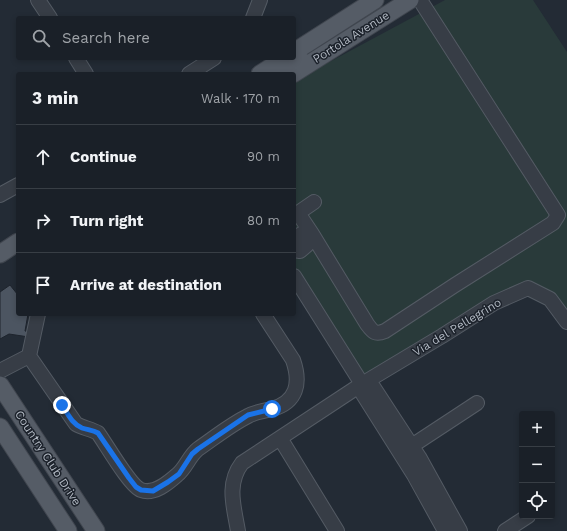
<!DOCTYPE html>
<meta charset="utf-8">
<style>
body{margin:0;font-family:"Work Sans",sans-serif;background:#272d34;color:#f1f3f6}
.controls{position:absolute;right:12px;bottom:12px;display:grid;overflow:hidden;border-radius:4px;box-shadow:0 2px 6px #0003}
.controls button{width:36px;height:36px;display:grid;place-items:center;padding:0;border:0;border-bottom:1px solid #383e45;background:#1a2028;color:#f1f3f6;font:20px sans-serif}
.stop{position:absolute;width:12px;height:12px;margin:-9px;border:3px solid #1a73e8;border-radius:50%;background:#fff}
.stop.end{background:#1a73e8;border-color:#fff;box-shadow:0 1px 4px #0008}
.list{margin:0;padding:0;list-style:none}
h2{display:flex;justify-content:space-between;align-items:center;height:52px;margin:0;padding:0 16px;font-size:17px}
h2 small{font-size:13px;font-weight:400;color:#9fa3a8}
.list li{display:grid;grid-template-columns:26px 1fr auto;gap:12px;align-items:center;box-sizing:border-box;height:64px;padding:0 16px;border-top:1px solid #383e45}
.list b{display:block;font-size:15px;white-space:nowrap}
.list em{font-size:13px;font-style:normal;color:#9fa3a8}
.icon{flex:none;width:22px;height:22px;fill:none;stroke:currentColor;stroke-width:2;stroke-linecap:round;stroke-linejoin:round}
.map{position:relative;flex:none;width:567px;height:531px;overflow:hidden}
.search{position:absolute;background:#1a2028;box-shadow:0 2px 6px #0003;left:16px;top:16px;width:280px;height:44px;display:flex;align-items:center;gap:10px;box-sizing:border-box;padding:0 14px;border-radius:4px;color:#9fa3a8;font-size:15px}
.panel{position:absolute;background:#1a2028;box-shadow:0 2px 6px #0003;left:16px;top:72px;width:280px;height:244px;border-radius:4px}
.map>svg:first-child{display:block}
.green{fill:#293a3a}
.building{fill:#4c5561;stroke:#1e242d}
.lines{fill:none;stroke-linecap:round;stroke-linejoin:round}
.minor-casing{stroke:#545b64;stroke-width:16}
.major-casing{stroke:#40464f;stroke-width:19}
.minor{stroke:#373d46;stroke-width:14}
.major{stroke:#555c66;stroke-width:17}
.route{stroke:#1a73e8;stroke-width:5}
.labels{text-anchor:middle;stroke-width:3;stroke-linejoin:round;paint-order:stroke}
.street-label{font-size:12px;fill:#b1b8c2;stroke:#1c222b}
</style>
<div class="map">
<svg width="567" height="531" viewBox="0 0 567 531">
<rect width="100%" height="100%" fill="#232b35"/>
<path class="green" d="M445 0H533L567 52V325L528 288 361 391 294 278V81Z"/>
<path class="building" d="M10 285 18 295V314H28L25 331 30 332 29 337 9 334 0 339V292Z"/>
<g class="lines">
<defs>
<path id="minor" d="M38 0 50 18
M253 18 260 0
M76 58 86 74
M189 74 214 58
M0 195 18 185
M312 234 298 213 314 202
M309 237 312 234 367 324C373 332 375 335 385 331L455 285 553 223 558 215 420 0
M294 240 301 234 309 237 307 245 300 251 294 250
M294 276 362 384
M29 356 76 424C83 428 91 429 98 433 106 444 130 486 141 490 154 495 168 483 177 475 186 468 189 456 198 449 214 438 230 425 248 416 255 412 264 411 272 409 297 402 301 383 293 360L263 314
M0 371 29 356 38 314
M280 438 337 531
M404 451 477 403
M238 531C234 507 226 484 242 463L362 384 442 336 494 303 528 288 550 299 567 322
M445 531 414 475 361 391 362 384 372 385 419 457 460 531
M505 531 528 516"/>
<path id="major" d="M294 52 375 0
M260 74 285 58
M276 74 300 59
M293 74 410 0
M0 254 18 242
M0 385 96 531
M0 427 68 531"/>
</defs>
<use href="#minor" class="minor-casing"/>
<use href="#major" class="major-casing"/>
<use href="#minor" class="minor"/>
<use href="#major" class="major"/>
</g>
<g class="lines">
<path class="route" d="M62 405C68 414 72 424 82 428 88 430 93 430 98 433L129 478 136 487 141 490 153 491 168 482 179 474 192 454 198 449 248 415 272 409"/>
</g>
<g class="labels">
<g class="street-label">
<text transform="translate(351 37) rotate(-32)" y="4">Portola Avenue</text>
<text transform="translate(457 327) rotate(-31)" y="4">Via del Pellegrino</text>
<text transform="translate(48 458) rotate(57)" y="4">Country Club Drive</text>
</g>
</g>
</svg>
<div class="controls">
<button>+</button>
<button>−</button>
<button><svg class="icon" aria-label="locate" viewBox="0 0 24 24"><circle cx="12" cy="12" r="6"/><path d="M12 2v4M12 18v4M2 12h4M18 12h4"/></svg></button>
</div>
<div class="stop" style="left:272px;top:409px"></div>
<div class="stop end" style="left:62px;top:405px"></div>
<div class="search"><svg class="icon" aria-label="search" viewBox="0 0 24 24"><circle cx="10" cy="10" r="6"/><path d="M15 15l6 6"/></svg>Search here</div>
<section class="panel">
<h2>3 min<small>Walk · 170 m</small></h2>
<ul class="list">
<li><svg class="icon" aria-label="ahead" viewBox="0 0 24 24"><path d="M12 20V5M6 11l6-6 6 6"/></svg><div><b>Continue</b></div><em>90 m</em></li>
<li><svg class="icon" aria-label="right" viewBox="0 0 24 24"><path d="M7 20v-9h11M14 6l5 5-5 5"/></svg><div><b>Turn right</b></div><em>80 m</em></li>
<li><svg class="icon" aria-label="arrive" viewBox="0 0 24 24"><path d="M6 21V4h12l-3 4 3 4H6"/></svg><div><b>Arrive at destination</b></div></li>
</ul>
</section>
</div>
